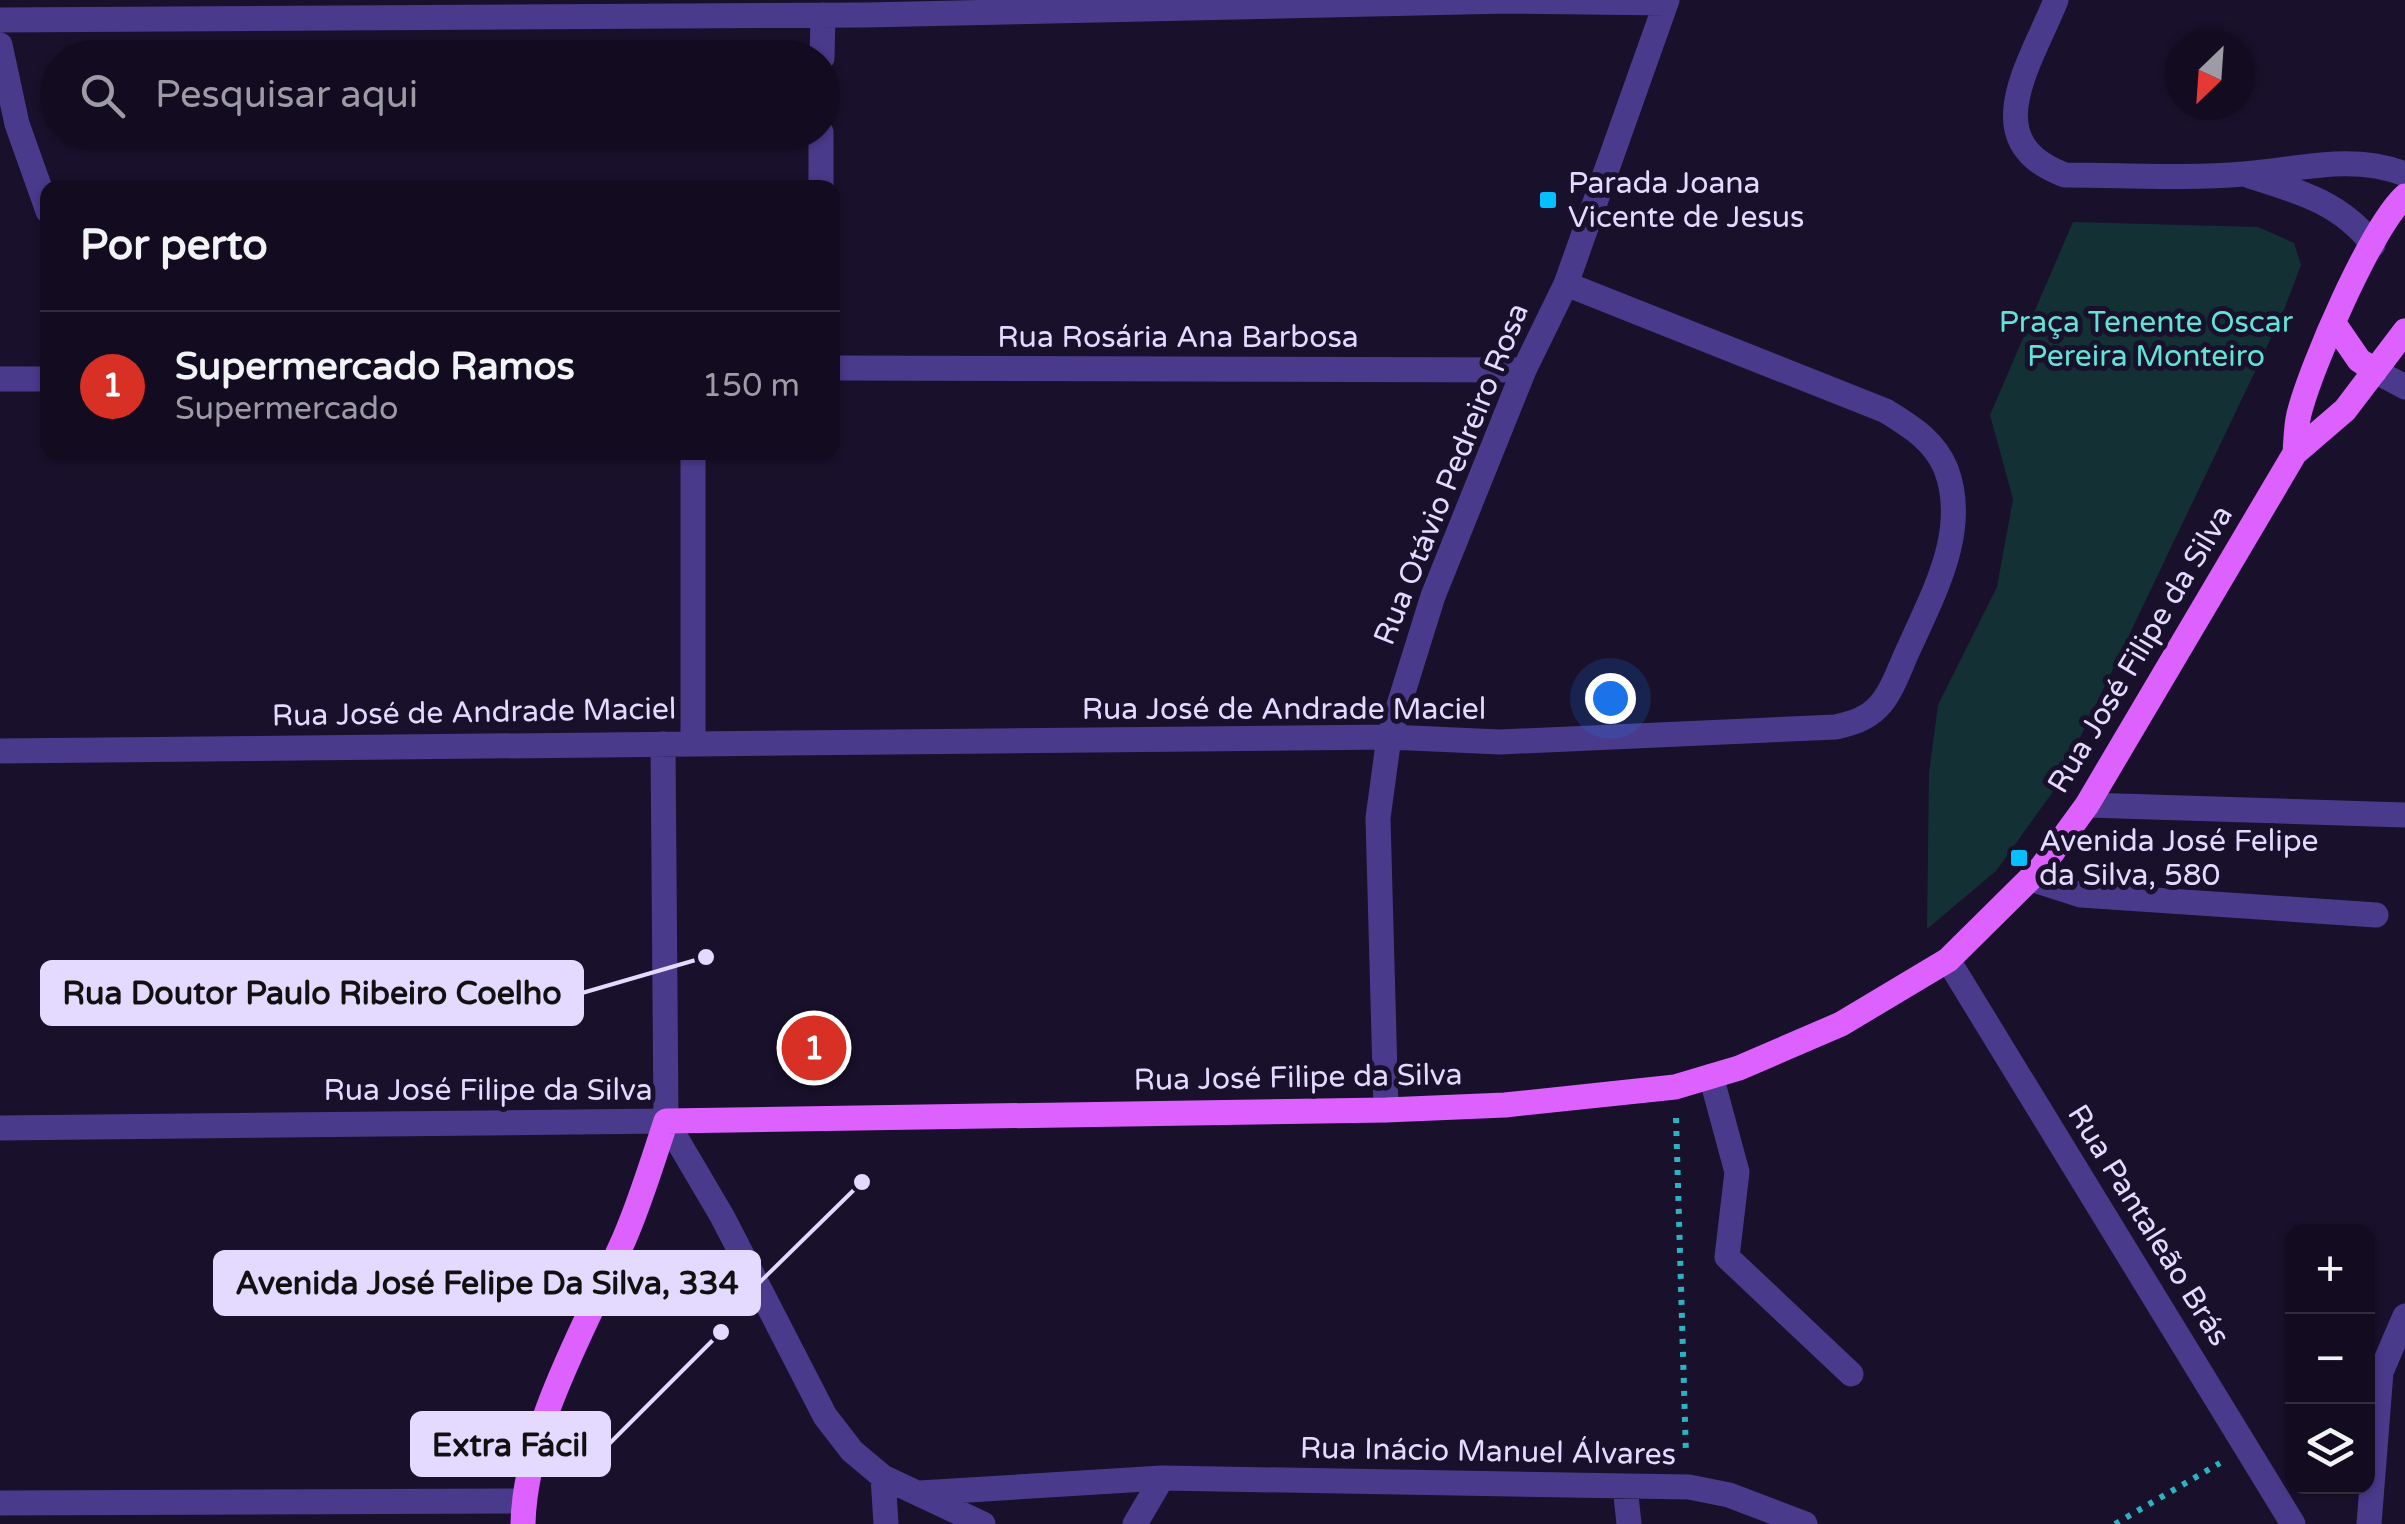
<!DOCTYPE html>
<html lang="pt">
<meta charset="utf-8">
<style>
body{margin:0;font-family:"Varela Round",sans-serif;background:#201a2d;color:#f1f3f6}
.controls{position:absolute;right:30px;bottom:30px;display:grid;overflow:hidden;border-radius:20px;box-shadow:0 2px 8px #0004}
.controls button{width:90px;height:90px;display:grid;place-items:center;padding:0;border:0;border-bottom:2px solid #322c3e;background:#130c20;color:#f1f3f6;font:50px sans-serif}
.compass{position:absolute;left:2165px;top:30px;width:90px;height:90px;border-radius:50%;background:#130c20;box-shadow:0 2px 8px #0004;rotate:205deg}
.you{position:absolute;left:1610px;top:698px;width:35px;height:35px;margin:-25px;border:8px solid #fff;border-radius:50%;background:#1a73e8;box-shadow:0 0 0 15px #1a73e833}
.badge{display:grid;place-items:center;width:65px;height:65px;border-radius:50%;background:#d93025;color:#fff;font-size:32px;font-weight:700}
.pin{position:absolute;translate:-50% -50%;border:5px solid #fff;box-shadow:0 2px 10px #0006}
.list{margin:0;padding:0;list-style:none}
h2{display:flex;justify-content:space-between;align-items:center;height:130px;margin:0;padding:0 40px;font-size:42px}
h2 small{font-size:32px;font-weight:400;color:#9d9ba5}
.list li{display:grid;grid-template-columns:65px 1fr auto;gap:30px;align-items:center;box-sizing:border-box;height:150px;padding:0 40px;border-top:2px solid #322c3e}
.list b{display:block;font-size:38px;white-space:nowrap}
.list p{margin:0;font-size:32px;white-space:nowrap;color:#9d9ba5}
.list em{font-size:32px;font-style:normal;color:#9d9ba5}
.icon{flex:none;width:55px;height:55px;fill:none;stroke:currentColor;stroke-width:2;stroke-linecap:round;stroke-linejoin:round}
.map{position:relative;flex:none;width:2405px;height:1524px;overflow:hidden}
.search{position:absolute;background:#130c20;box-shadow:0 2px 8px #0004;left:40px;top:40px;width:800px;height:110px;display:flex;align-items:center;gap:25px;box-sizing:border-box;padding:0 35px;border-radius:55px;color:#9d9ba5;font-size:38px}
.panel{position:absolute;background:#130c20;box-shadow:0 2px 8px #0004;left:40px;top:180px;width:800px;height:280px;border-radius:20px}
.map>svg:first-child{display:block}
.green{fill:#133135}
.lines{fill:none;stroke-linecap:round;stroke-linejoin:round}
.path{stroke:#2db2c1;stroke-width:6;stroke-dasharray:5 8;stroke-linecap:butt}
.minor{stroke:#4a3a8b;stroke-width:25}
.major{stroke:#dd61ff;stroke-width:25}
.poi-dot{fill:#06bfff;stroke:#19102b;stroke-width:4}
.labels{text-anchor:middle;stroke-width:10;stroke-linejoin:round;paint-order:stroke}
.poi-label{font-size:30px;fill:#e4daff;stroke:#19102b;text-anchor:start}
.park-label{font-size:30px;fill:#61e4d8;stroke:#19102b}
.street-label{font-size:30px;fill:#e4daff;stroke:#19102b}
.leader{fill:none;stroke:#e4daff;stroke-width:4}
.callout-dot{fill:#e4daff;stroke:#19102b;stroke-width:4}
.callout{fill:#e4daff;stroke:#e4daff;stroke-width:4}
.callout-label{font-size:32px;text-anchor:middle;font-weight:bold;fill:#111}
</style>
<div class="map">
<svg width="2405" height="1524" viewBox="0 0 2405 1524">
<rect width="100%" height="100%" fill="#19102b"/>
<path class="green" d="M2073 222 2258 227 2294 243 2301 265 2282 315 2057 786 1996 871 1927 929 1929 773 1938 705 1997 587 2013 499 1990 415Z"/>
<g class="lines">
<path class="path" d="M1676 1118 1686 1455
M2115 1524 2220 1463"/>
<path class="minor" d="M2056 0C2030 65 1975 142 2065 175 2124 175 2185 179 2244 174 2298 170 2351 153 2405 174
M0 20 865 15 1509 1 1666 3
M0 45 17 124 48 211
M822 58 823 15
M2250 176C2298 191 2342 203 2373 245
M821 188V132
M832 368 1524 370
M2375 371 2405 387
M0 379H48
M693 452V741
M663 744 666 1121 722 1216 825 1416 852 1451 883 1477 983 1524
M0 751 1389 737 1500 742 1836 727C1851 723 1865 720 1877 708 1893 692 1900 666 1910 646 1934 592 1969 530 1946 469 1934 440 1911 427 1886 411L1566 284
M2087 805 2405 815
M2031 879 2081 895 2376 915
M1948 960 2293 1524
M1711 1076 1737 1172 1727 1257 1851 1374
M1386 1110 1378 818 1389 737 1433 596 1524 370 1566 284 1667 0
M0 1128 666 1121
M883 1477 886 1524
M1625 1486 1629 1524
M920 1493 1162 1478 1689 1487 1729 1495 1805 1524
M0 1503 523 1501
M1135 1524 1162 1478
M2369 1524 2381 1372 2405 1316"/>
<path class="major" d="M2335 325 2359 360 2375 371
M2295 453C2296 440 2296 426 2299 414 2311 366 2371 228 2405 196
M523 1524C525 1428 587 1324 625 1237 641 1200 653 1160 666 1121L1386 1110 1505 1105 1675 1087 1739 1068 1841 1024 1948 960 2041 868 2087 805 2295 453 2345 410 2405 331"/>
</g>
<g class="poi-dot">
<rect x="1538" y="190" width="20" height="20" rx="5"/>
<rect x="2009" y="848" width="20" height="20" rx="5"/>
</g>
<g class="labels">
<g class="poi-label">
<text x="1568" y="193">Parada Joana<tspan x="1568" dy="34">Vicente de Jesus</tspan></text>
<text x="2039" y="851">Avenida José Felipe<tspan x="2039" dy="34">da Silva, 580</tspan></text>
</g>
<g class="park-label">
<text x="2146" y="332">Praça Tenente Oscar<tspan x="2146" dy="34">Pereira Monteiro</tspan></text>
</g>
<g class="street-label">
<text x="1178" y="347">Rua Rosária Ana Barbosa</text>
<text transform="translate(1451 474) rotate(-68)" y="10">Rua Otávio Pedreiro Rosa</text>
<text transform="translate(2140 649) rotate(-59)" y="10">Rua José Filipe da Silva</text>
<text x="1284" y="719">Rua José de Andrade Maciel</text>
<text transform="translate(474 712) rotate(-1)" y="10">Rua José de Andrade Maciel</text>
<text transform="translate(1298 1077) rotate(-1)" y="10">Rua José Filipe da Silva</text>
<text x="488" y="1100">Rua José Filipe da Silva</text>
<text transform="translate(2149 1225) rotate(58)" y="10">Rua Pantaleão Brás</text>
<text transform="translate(1488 1451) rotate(1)" y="10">Rua Inácio Manuel Álvares</text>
</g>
</g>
<path class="leader" d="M706 957L582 993M862 1182L759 1283M721 1332L609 1444"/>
<g class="callout-dot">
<circle cx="706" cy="957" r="10"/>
<circle cx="862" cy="1182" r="10"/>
<circle cx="721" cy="1332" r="10"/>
</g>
<g class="callout">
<rect x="42" y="962" width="540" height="62" rx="10"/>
<rect x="215" y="1252" width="544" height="62" rx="10"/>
<rect x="412" y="1413" width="197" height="62" rx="10"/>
</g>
<g class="callout-label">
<text x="312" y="1004">Rua Doutor Paulo Ribeiro Coelho</text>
<text x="487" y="1294">Avenida José Felipe Da Silva, 334</text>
<text x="510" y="1456">Extra Fácil</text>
</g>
</svg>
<div class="controls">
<button>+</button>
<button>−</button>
<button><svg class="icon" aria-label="layers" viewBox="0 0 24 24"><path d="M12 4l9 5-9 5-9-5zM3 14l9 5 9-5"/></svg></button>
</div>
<svg class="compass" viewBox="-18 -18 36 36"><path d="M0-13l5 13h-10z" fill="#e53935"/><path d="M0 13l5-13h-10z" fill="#9d9ba5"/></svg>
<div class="you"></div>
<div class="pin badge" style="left:814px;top:1048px">1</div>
<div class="search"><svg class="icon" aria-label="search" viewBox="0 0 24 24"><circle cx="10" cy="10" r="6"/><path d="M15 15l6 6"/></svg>Pesquisar aqui</div>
<section class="panel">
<h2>Por perto<small></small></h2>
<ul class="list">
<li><span class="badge">1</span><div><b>Supermercado Ramos</b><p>Supermercado</p></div><em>150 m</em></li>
</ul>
</section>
</div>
